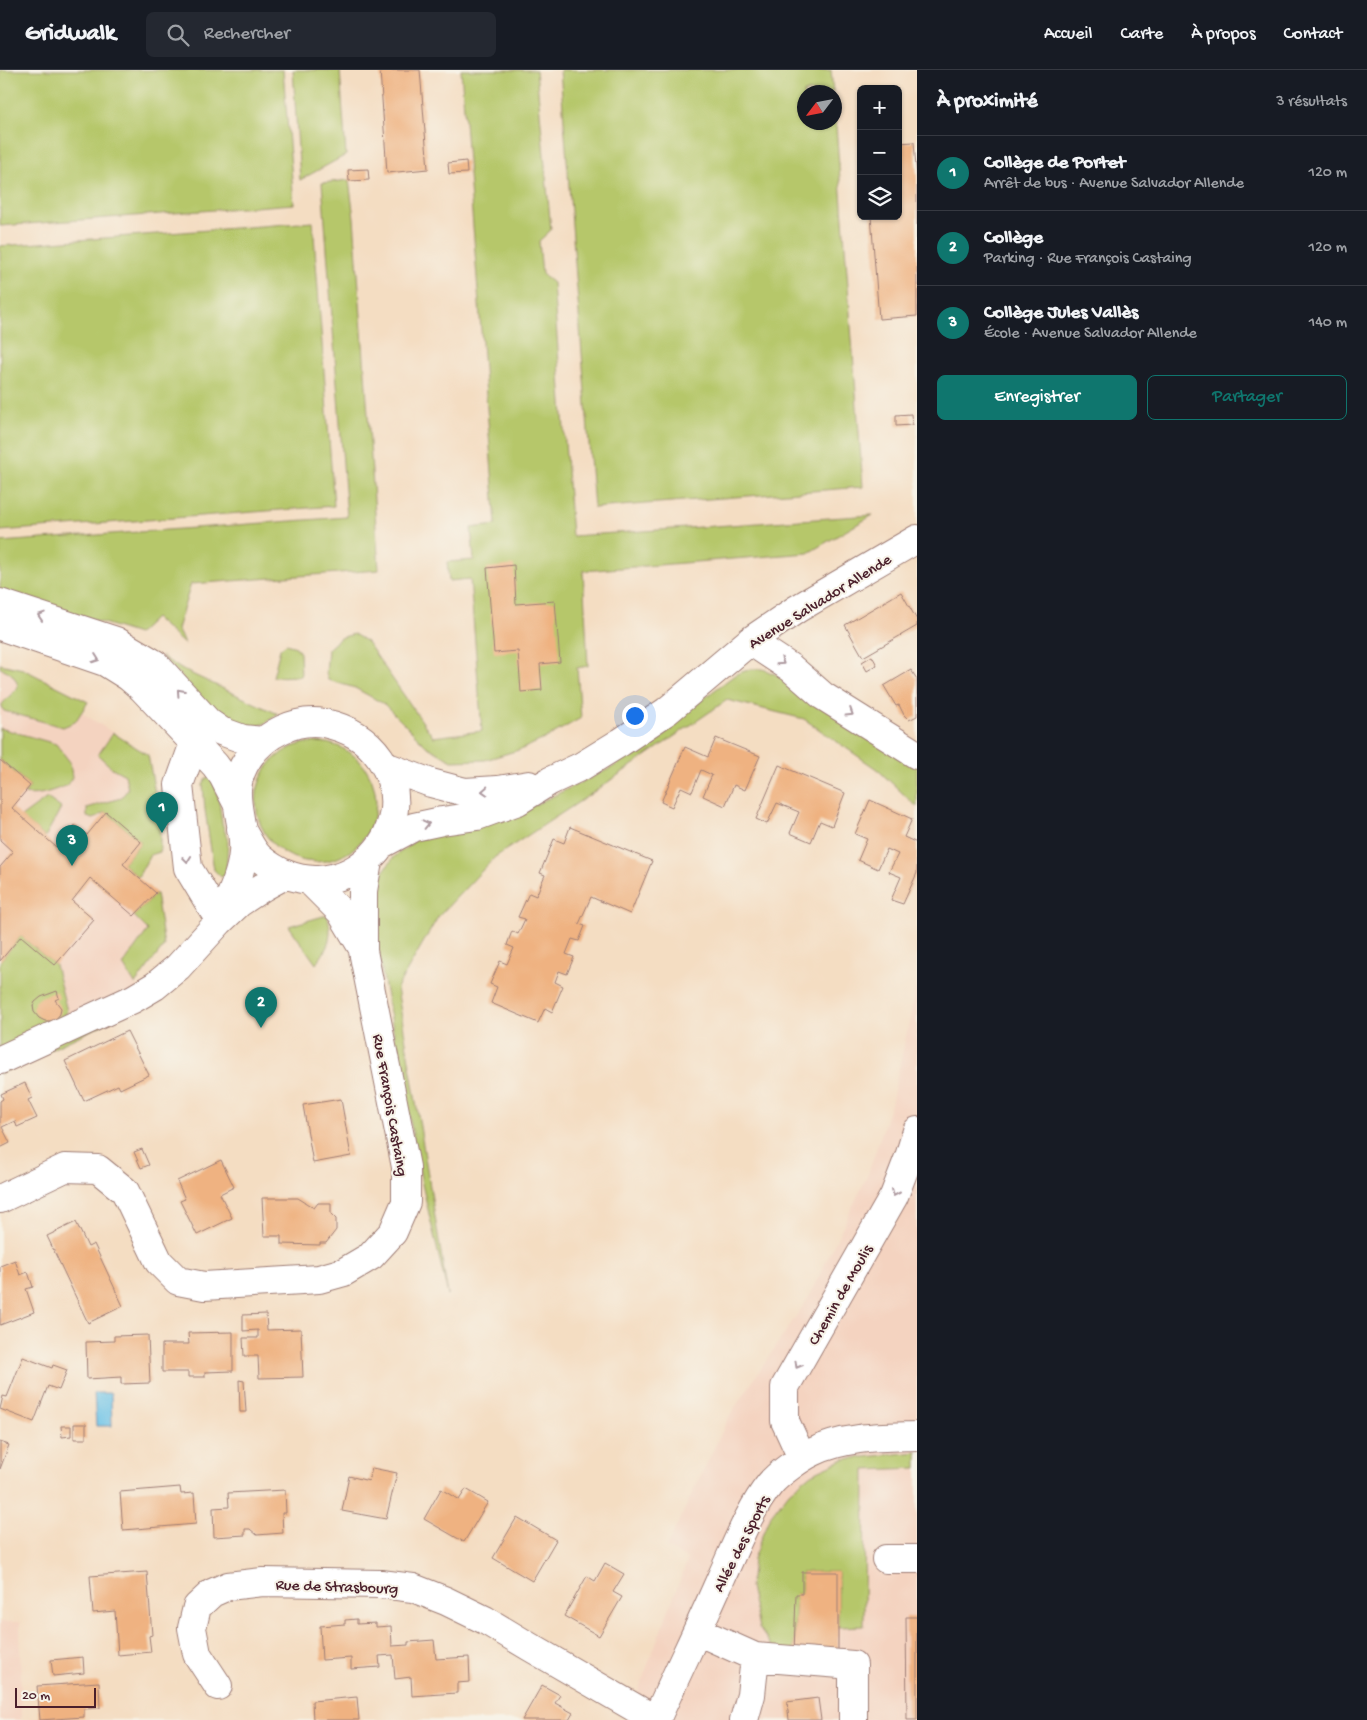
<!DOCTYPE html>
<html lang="fr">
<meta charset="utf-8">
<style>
body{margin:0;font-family:"Gochi Hand",sans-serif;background:#242831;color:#f1f3f6}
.controls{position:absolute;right:15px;top:15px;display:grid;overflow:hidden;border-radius:8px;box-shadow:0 1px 4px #0004}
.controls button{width:45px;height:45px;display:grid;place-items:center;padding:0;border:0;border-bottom:1px solid #363941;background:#171b24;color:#f1f3f6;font:25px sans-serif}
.compass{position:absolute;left:797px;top:15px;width:45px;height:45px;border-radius:50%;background:#171b24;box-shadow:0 1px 4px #0004;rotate:238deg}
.scale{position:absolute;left:15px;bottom:12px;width:81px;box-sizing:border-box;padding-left:5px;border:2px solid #4a1f2b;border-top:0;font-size:14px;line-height:18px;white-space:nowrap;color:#4a1f2b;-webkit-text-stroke:4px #f7f3e8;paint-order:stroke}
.you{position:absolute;left:634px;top:645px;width:18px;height:18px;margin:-12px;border:4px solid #fff;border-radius:50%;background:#1a73e8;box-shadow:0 0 0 8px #1a73e833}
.badge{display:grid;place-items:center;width:32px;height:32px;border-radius:50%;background:#0f766e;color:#fff;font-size:16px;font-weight:700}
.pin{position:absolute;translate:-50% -41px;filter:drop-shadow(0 1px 2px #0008)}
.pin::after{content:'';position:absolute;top:26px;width:18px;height:15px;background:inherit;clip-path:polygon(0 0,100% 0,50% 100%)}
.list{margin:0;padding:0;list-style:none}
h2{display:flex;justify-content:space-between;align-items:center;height:65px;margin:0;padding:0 20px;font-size:21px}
h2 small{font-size:16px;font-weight:400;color:#9ea1a6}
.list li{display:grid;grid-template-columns:32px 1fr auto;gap:15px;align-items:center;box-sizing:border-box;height:75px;padding:0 20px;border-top:1px solid #363941}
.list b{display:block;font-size:19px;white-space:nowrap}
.list p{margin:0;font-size:16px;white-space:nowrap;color:#9ea1a6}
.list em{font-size:16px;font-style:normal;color:#9ea1a6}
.actions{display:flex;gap:10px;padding:15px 20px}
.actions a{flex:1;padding:11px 0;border:1px solid #0f766e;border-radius:8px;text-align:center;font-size:18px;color:#0f766e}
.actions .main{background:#0f766e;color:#fff}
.icon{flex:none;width:28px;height:28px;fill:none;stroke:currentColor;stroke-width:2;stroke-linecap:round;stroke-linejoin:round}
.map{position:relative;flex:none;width:917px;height:1650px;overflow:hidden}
header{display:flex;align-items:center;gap:30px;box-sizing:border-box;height:70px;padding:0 25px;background:#171b24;border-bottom:1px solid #363941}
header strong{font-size:24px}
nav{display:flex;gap:28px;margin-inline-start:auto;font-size:18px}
.search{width:350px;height:45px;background:#242831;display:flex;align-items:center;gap:12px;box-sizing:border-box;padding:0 18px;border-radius:8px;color:#9ea1a6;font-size:19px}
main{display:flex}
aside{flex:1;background:#171b24}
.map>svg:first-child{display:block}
.built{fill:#f4d3c0}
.green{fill:#b6c76b;stroke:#80734b}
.water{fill:#6bc2e8;stroke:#5a708a}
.building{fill:#efb281}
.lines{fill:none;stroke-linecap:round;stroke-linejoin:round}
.minor-casing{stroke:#9f7e76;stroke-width:30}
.minor{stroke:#fff;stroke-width:28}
.oneway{stroke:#ae9aa0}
.labels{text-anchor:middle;stroke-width:4;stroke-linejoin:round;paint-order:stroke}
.street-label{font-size:16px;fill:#4a1f2b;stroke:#f7f3e8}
</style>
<header>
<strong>Gridwalk</strong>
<div class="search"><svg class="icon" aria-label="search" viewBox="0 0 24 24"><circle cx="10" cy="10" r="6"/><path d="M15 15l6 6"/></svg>Rechercher</div>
<nav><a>Accueil</a><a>Carte</a><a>À propos</a><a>Contact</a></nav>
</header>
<main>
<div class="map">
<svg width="917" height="1650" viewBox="0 0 917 1650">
<rect width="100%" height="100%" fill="#f7f3e8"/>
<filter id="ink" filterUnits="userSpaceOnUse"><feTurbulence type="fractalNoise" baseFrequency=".02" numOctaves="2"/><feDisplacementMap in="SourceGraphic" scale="10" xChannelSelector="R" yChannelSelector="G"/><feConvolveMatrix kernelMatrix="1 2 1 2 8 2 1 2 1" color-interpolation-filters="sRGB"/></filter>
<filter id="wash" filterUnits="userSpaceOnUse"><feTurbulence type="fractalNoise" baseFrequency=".0096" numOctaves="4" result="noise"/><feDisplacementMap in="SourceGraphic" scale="20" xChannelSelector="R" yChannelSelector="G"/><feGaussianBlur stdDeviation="1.12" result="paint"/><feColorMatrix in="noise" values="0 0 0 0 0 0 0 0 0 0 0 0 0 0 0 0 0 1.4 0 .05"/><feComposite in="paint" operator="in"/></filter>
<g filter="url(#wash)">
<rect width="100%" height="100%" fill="#f4ddc2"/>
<path class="built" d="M0 594 23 599 88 632 82 643 148 685 160 750V782L150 785 138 807 156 823 164 876 135 914 146 934 0 1004Z
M917 908V1650H627L688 1489 666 1478 730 1345 809 1227 868 1104 891 1034 909 953Z
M0 1552H20L21 1650H0Z"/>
<path class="green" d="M0 0H283L294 134 0 156Z
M293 0H340L346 85 300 110Z
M461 0H536L551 160 539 171 542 204 553 213 572 466 873 445 808 483 583 501 588 596 577 598 581 648 544 669 522 679 485 690 452 691 426 676 384 634 355 618 328 610 326 603 328 579 340 568 354 564 367 572 433 667 482 661 470 509 449 511 447 492 474 490 471 458 496 455Z
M560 0H831L833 22H804V52H834L835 42 863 417 594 438Z
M349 110 354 148 379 500 191 514 177 559 185 575 155 548 138 564 0 520V472L347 447 322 113Z
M313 152 334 436 0 461V176Z
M286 574 296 577 300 583 301 606 273 607 280 579Z
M161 586 181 599 278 644 266 653 252 658 220 648Z
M0 594 23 599 88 632 75 652 63 657 4 641 1 637C3 630 14 624 18 616 15 606 10 601 0 598Z
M751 599H763L779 606 917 695V737L878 700 804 649 727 630 585 728 495 787 438 847 397 918 448 1225 422 1114 376 868 375 813 394 787 417 769 518 743 613 697 736 604Z
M0 658 56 674 70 692 72 707 68 715C54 720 39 727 24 724L30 716 0 690Z
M113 663 148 685 160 750V782L150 785 138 807 123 794 141 772 106 742 93 749 87 747V738L121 728 128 719 125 705 112 698 98 685Z
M256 732a60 60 0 1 1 120 0a60 60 0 1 1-120 0Z
M206 708H213L219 731 222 753 228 771 226 805 221 807 214 800 205 740 203 715Z
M47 728 61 738 45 767 21 747Z
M156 823 164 876 135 914 123 895 148 860 134 846Z
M327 845C334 864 328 879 316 894L289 856Z
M21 866 55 895 67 941 64 949 135 939 0 1004V891Z
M917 1382V1398L865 1400 864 1556 838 1557V1502H802V1524H796L794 1583 775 1581 759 1558 750 1517 753 1489 769 1448 789 1422 811 1404 844 1389Z"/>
<path class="water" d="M94 1323H111L112 1356H96Z"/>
<g id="blocks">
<path class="building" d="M380 0H420L428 99 387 103Z
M914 72 917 109V246L879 249 871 146H898V73Z
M466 91 467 103 449 104 448 93Z
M368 99 369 110 349 111 348 100Z
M911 344 912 355 896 356V345Z
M514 495 516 534 555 531 560 592 540 594 542 620 521 622 518 581 494 583 487 498Z
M901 522 917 550V556L863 587 845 555Z
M872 586 877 595 867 601 862 592Z
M911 600 917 609V646L909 650 904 645 899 635 896 636 884 616Z
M716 668 760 686 745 720 734 715 725 736 703 726 712 705 701 700 692 722 681 717 672 737 661 732 685 677 708 687Z
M0 690 30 716 12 738 56 777 75 755 87 765 106 742 141 772 123 794 156 823 134 846 90 808 72 831 94 850 55 895 21 866 0 891V797L13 782 0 770Z
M779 695 845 723 832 756 820 751 811 772 790 763 799 742 777 733 767 754 756 749Z
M870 730 912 749 904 767 917 773V803L903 834 891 830 901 807 889 802 898 784 887 779 878 799 858 790 867 769 855 764Z
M570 757 652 791 630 844 591 827 579 854 585 856 579 871 572 869 566 884 574 887 567 904 559 901 555 912 563 916 552 942 545 938 538 953 491 933 497 917 490 914 500 891 507 894 514 878 507 875 512 861 518 864 525 849 518 847 529 823 536 826 545 805 540 803 554 769 564 773Z
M57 921 59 928 55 930 61 938 60 944 56 949 51 951H45L39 948 34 942 33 936 35 932 41 927Z
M127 961 149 1005 120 1019 118 1015 84 1031 65 991Z
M25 1013 32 1028 28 1030 37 1048 17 1057 15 1051 2 1057 10 1073 0 1078V1031L3 1029 1 1024Z
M341 1029 351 1086 313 1093 303 1035Z
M142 1079 149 1095 141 1098 134 1082Z
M221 1090 234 1117 220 1124 232 1148 197 1165 180 1131 185 1129 177 1111Z
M262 1128H298L314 1138 318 1133H331V1144L336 1149V1160L326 1173H320V1175L281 1174V1166H264Z
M76 1152 88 1177 94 1174 123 1236 88 1253 47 1166Z
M15 1190 20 1205 28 1202 33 1217 26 1219 34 1242 0 1255V1196Z
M266 1244 267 1260 301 1259 303 1307 259 1308 258 1286H244L243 1268H258V1260L243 1261V1245Z
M233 1262V1301L205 1302V1307H188V1302H162V1274H189L188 1263Z
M148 1265 150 1313 121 1314V1307L87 1309 86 1272 114 1271V1266Z
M23 1287 52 1298 53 1295 67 1300 59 1320 48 1316 34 1352 0 1339 3 1326 7 1327Z
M239 1310 244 1311 246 1342H240Z
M74 1354H86V1369H74Z
M61 1356H71V1366L62 1367Z
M0 1372 9 1375 0 1399Z
M372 1398 397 1403 386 1449 342 1441 349 1406 369 1411Z
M180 1417 181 1424 194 1423 196 1454 123 1460 120 1422Z
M441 1419 459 1430 466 1419 488 1432 464 1472 424 1449Z
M285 1420 286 1443H282L283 1463 257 1465 250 1459H245V1465L214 1467 213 1438 229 1437 228 1423Z
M517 1447 556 1470 532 1511 493 1488Z
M605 1493 624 1504 613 1522 622 1527 599 1566 564 1546 587 1506 595 1511Z
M147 1502 152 1565 149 1566 151 1582 118 1585 115 1541 93 1543 90 1506Z
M802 1502H838V1583H794L796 1524H802Z
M906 1547H917V1650H907Z
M357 1549V1554L376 1553V1557L391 1556 392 1576 408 1575V1572L434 1570 436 1589 469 1587 470 1612 457 1613V1623L412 1626 411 1607 395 1609 393 1585 379 1586 380 1597 351 1599V1588L322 1590 320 1556 345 1554V1550Z
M83 1587 84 1603 53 1606 51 1590Z
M99 1612 100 1638 84 1639V1647L40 1650 37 1616Z
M542 1615 560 1625 555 1633 573 1643 569 1650H522Z
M357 1627 359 1650H313L312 1631Z
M818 1628 821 1650H789L787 1632Z"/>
</g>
</g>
<g filter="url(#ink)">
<use href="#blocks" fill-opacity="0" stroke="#9f7e76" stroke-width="1"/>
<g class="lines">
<defs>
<path id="minor" d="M0 533 116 571 155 594 208 652 221 661 243 669 264 671
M0 556 105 592 129 607 142 618 215 695 223 706 236 731
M750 571 791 598 823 626 917 685
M203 659 194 673 179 715 188 798 220 851
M385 696 431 713 465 722 498 720 529 715
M382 774 414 757 442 751 477 746 518 731 550 711 582 696 621 672 667 641 750 571 797 539 917 469
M309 810 341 842 362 877
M220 851C229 829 241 807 243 783 246 747 224 724 249 687 265 664 296 648 324 653 348 658 366 668 380 688 431 763 335 852 260 788 252 781 247 768 241 759
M0 990 133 929 155 916 178 897 220 851 239 833 263 817 285 805
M0 1129 65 1098 98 1099 125 1121 159 1192 178 1211 204 1216 319 1209 344 1202 371 1186 393 1162 406 1132V1097L363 881V821L368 791
M802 1388 785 1351V1317L894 1126 909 1087 917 1061
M886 1489H917
M697 1561 755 1587 853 1595V1650
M218 1616 197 1584 192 1558 197 1537 212 1523 228 1516 263 1512 381 1514 413 1518 446 1531 485 1550 530 1577 656 1650
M656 1650C677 1603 700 1556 721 1508 735 1478 749 1440 770 1414 778 1404 802 1387 813 1382 845 1366 882 1367 917 1366
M744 1650 751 1625 755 1587"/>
</defs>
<use href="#minor" class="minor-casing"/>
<use href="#minor" class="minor"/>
</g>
<defs><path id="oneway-chevron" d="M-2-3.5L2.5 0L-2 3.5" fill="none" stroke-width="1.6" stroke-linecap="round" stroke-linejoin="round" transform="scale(1.25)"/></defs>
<g class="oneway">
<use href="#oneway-chevron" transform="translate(41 546) rotate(-162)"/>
<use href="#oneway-chevron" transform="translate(96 589) rotate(20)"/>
<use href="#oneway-chevron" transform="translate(781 592) rotate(33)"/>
<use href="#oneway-chevron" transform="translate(180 622) rotate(-132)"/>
<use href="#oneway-chevron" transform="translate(850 643) rotate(32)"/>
<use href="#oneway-chevron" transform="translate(485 721) rotate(177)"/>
<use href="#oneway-chevron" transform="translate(426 754) rotate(-13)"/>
<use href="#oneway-chevron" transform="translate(187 789) rotate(84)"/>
<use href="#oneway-chevron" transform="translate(895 1123) rotate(114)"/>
<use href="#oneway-chevron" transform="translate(798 1295) rotate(120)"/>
</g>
</g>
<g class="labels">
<g class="street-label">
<text transform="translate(819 530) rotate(-32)" y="6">Avenue Salvador Allende</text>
<text transform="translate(392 1035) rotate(80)" y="6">Rue François Castaing</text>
<text transform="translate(839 1224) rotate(-60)" y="6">Chemin de Moulis</text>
<text transform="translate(740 1473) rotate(-63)" y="6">Allée des Sports</text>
<text transform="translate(337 1515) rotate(2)" y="6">Rue de Strasbourg</text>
</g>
</g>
</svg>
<div class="controls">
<button>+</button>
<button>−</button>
<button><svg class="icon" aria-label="layers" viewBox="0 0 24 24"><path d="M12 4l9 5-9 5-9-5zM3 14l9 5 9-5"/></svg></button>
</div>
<svg class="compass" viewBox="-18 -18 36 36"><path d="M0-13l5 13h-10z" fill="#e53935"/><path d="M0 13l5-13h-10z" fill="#9ea1a6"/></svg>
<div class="scale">20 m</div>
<div class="you"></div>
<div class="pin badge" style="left:162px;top:763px">1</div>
<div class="pin badge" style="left:261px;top:958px">2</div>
<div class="pin badge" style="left:72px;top:796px">3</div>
</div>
<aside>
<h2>À proximité<small>3 résultats</small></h2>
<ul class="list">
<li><span class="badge">1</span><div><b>Collège de Portet</b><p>Arrêt de bus · Avenue Salvador Allende</p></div><em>120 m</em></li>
<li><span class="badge">2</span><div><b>Collège</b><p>Parking · Rue François Castaing</p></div><em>120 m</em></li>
<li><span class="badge">3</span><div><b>Collège Jules Vallès</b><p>École · Avenue Salvador Allende</p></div><em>140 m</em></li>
</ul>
<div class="actions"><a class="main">Enregistrer</a><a>Partager</a></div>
</aside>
</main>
